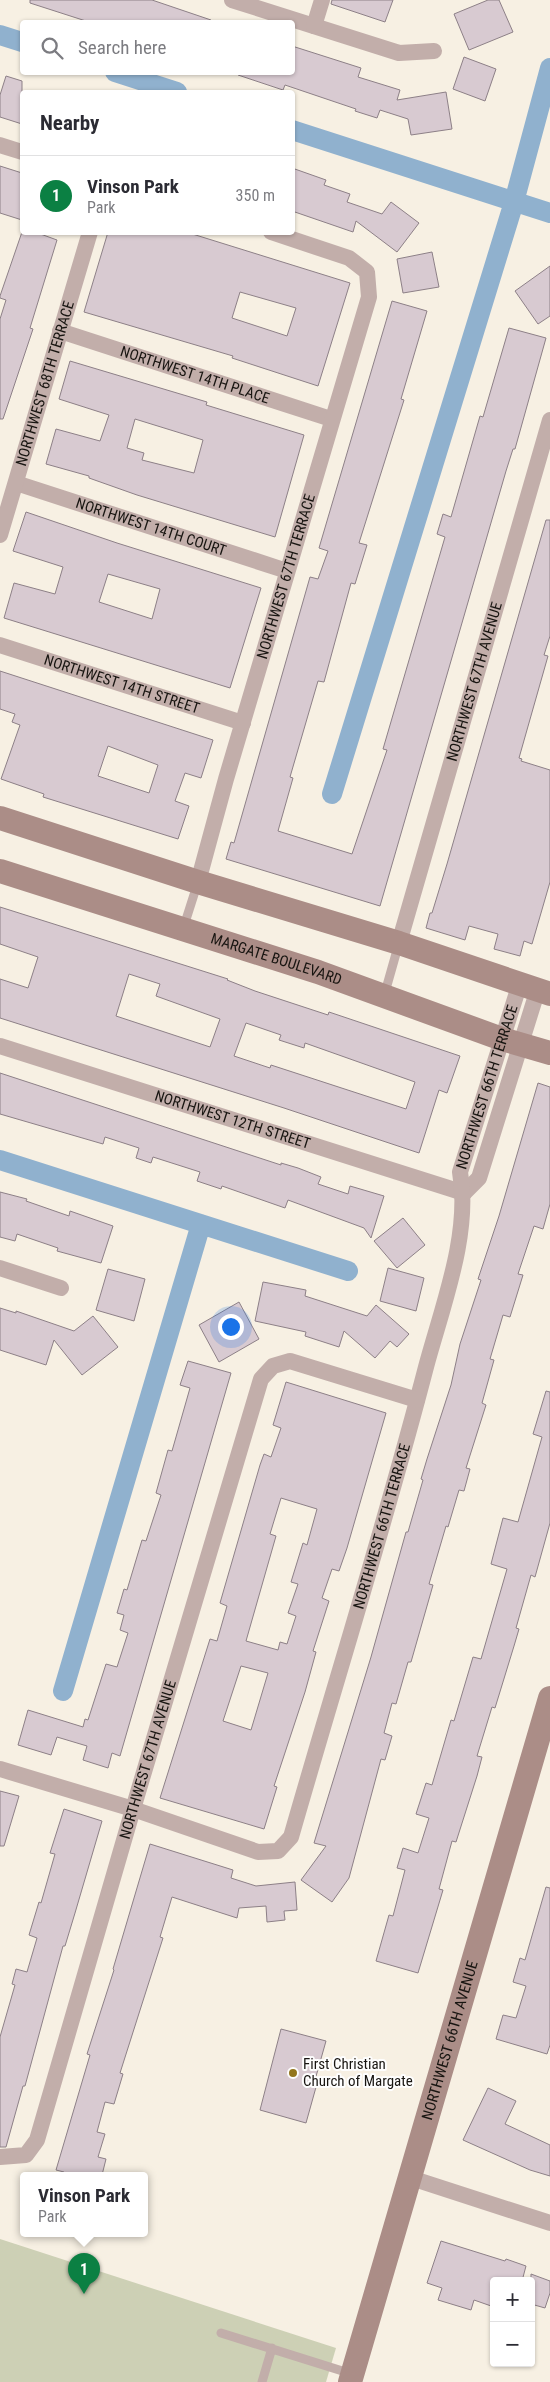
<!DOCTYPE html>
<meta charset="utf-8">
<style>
body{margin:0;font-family:"Roboto Condensed",sans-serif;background:#f2f2f3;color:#2b2b33}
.controls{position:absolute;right:15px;bottom:15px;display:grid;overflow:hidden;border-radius:5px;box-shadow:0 1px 4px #0004}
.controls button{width:45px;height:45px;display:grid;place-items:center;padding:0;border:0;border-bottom:1px solid #e1e1e2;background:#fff;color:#2b2b33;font:25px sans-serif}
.you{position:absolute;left:230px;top:1326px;width:18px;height:18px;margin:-12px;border:4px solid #fff;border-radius:50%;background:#1a73e8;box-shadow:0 0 0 8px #1a73e833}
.badge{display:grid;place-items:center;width:32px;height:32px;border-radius:50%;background:#0b8043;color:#fff;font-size:16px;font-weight:700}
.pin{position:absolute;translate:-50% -41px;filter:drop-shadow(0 1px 2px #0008)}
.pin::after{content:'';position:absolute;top:26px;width:18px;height:15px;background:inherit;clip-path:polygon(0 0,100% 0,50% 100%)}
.popup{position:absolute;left:20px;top:2172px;width:128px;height:65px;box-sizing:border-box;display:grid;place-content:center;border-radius:5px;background:#fff;filter:drop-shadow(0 1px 4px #0005);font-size:16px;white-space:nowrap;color:#7c7c81}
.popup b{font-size:19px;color:#2b2b33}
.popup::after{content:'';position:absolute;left:50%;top:100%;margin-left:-10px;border:10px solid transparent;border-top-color:#fff}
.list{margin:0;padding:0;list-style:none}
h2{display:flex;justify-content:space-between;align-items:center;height:65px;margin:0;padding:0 20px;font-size:21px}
h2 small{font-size:16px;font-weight:400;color:#7c7c81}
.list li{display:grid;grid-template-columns:32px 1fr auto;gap:15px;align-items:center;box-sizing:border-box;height:80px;padding:0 20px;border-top:1px solid #e1e1e2}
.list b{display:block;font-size:19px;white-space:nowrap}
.list p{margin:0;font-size:16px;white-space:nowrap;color:#7c7c81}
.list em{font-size:16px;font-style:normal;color:#7c7c81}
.icon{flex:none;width:28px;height:28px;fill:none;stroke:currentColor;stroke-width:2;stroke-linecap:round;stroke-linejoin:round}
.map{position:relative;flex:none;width:550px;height:2382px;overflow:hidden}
.search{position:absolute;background:#fff;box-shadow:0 1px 4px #0004;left:20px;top:20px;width:275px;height:55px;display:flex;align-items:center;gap:12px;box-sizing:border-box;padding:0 18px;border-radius:5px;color:#7c7c81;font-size:19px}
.panel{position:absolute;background:#fff;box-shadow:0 1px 4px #0004;left:20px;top:90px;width:275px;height:145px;border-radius:5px}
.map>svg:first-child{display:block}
.green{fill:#cdd0b5}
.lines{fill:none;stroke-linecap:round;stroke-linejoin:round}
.canal{stroke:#90b1ce;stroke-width:20}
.building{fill:#d8cad1;stroke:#8d8087;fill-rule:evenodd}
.lane{stroke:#c2aeaa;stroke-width:9}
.street{stroke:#c2aeaa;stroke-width:16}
.secondary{stroke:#ab8d87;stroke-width:24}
.poi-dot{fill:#93761c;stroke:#fefefe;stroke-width:2}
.labels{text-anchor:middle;stroke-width:4;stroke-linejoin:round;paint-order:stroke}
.street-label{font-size:15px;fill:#181511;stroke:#fefefe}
.poi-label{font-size:15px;fill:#181511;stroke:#fefefe;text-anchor:start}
</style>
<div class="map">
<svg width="550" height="2382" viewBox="0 0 550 2382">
<rect width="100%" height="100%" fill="#f7f0e3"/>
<path class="green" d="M0 2239 336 2348 326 2382H0Z"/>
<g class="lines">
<path class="canal" d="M0 35 22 42
M115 72 177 92
M292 130 550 213
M332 794 514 202 550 68
M0 1160 348 1271
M63 1691 201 1224"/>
</g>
<path class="building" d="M30 0H152L211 20 210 22H89L30 3Z
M332 0H393L385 22 331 4Z
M488 0H499L513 32 469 50 454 14Z
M292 46 361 68 358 77 400 90 397 100 446 92 452 129 411 135 408 119 380 110 377 118 355 111 356 109 285 85 283 90 238 75V72H292Z
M464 57 496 69 485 101 453 89Z
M6 76 22 81V124L0 117V95Z
M0 166 22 173V220L0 213Z
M292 168 326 180 324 185 350 194 347 202 382 214 391 202 419 223 397 252 356 221 353 232 292 211Z
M22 232H35L57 240 30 328 33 329 3 419H0V319L6 300 0 298V296Z
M108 232H186L350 283 318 386 232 358 233 356 84 312ZM240 292 296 308 287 336 232 318Z
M432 252 439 287 403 293 397 259Z
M550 266V316L538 324 515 291Z
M392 301 427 311 401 399 404 400 359 543 367 545 355 584 351 583 324 682 318 681 290 777 293 778 278 831 352 854 387 750 383 749 445 537 437 534 443 514 451 517 480 416 483 417 509 328 546 338 515 449H513L506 471 380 906 226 859 231 842 234 843 310 577 318 579 328 551 319 548Z
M70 361 207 402 206 405 304 435 275 537 137 495 89 478V476L46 464 56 429 100 441 109 415 59 399ZM135 419 203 440 194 473 142 460 144 453 127 448Z
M26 512 117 543 261 588 230 688 4 618 14 583 55 594 63 567 13 551ZM108 574 160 589 152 619 99 602Z
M546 520H550V636L544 655 548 656 519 758 522 759 521 761 550 770V882L532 944 524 941 520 956 494 949 498 934 469 926 465 940 426 928 430 913H432L447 864Z
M0 671 213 740 201 778 185 773 175 801 189 806 178 839 43 797 44 794 1 779 20 725 12 722 15 714 0 709ZM108 746 158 765 149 793 98 776Z
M0 907 228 979 227 980 255 991 328 1015 329 1012 460 1056 447 1093 439 1090 419 1153 284 1108 0 1018V979L28 988 38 957 0 944ZM129 974 160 984 156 996 220 1019 210 1047 116 1016ZM246 1023 281 1035 279 1040 304 1048 305 1043 415 1082 406 1109 271 1065 270 1068 234 1056Z
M0 1073 281 1165V1163L298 1168 321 1177 318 1184 348 1194 350 1186 384 1196 371 1238 364 1228 288 1200 285 1208 222 1186 221 1189 197 1181 200 1172 153 1157 151 1163 136 1158 139 1148 105 1137 103 1144 0 1114Z
M538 1083 550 1087V1204L543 1229 534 1226 518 1274 523 1275 510 1317 503 1315 490 1359 494 1360 482 1403 486 1405 466 1468 470 1469 464 1491 459 1490 448 1527 446 1526 429 1584 433 1585 411 1662H408L396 1704 392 1703 384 1733 392 1736 385 1760 381 1759 349 1878 332 1902 301 1880 326 1846 314 1843 371 1657 406 1532H408L423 1480 421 1479 427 1459 451 1385 460 1344 481 1280 478 1279 499 1216Z
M0 1192 27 1199 26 1201 69 1216 70 1211 113 1226 101 1263 57 1251 58 1248 17 1234 15 1241 0 1237Z
M403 1218 425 1245 397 1268 374 1241Z
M388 1268 424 1278 416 1311 380 1301Z
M108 1269 145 1279 134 1321 96 1310Z
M263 1282 306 1290 305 1296 367 1316 376 1305 409 1334 397 1347 390 1341 375 1358 344 1331 339 1347 305 1336 306 1332 255 1321Z
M239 1302 259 1339 219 1362 199 1325Z
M0 1308 16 1313V1311L74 1331 93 1316 118 1347 82 1375 54 1340 46 1365 0 1350Z
M188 1361 231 1373 120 1756 112 1753 108 1768 83 1760 87 1746 57 1737 51 1755 18 1745 28 1710 83 1727 85 1719 88 1720 106 1664 117 1667 128 1633 120 1630 124 1615 117 1613 124 1589 127 1590 142 1540 146 1541 161 1495 156 1493 168 1450 172 1451 190 1388 180 1385Z
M286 1382 386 1413 347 1548 339 1571 332 1569 322 1598 329 1601 313 1651 316 1652 305 1692 274 1786 277 1787 264 1829 160 1798 210 1639 217 1641 227 1606 220 1603 260 1465 264 1454 271 1457 281 1428 273 1425ZM281 1498 317 1509 307 1545 303 1543 291 1582 298 1584 288 1613 296 1616 287 1644 280 1642 278 1650 246 1641 276 1536 270 1534ZM241 1666 268 1673 251 1730 223 1721Z
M546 1391 550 1392V1523L535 1577 531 1575 516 1628 519 1629 514 1646 495 1708 492 1707 477 1756 482 1757 477 1776 456 1842 452 1841 439 1889 443 1890 418 1973 376 1961 389 1915 393 1916 405 1870 397 1868 403 1848 418 1853 429 1818 416 1814 426 1783 432 1785 451 1720 454 1721 473 1657 481 1659 507 1569 491 1564 503 1518 518 1522 542 1437 533 1434Z
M0 1791 19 1796 4 1846H0Z
M64 1809 102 1821 75 1913 65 1946H63L25 2086H23L6 2147H0V2037L15 1985 12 1984 16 1969 27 1972 37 1938 29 1935 39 1902 41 1903 55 1854 50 1853Z
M150 1844 233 1870 231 1878 256 1886 295 1882 297 1910 284 1911 285 1920 267 1922 266 1906 239 1908 237 1918 172 1897 160 1937 163 1938 120 2073 123 2074 114 2104 105 2102 97 2132 105 2134 98 2157 106 2159 102 2175H63L64 2172 56 2170 90 2055 87 2054 114 1970 113 1969Z
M546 1887 550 1888V2045L547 2054 496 2039 503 2015 516 2018 526 1986 513 1982 520 1958 525 1960Z
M281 2029 326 2041 315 2080H318L306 2123 260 2110Z
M488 2088 516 2101 505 2124 550 2145V2176L530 2170 463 2140Z
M441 2241 505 2261 506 2259 526 2266 522 2281H494V2307L474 2300 471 2310 438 2300 442 2288 427 2283Z
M531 2274 550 2281V2293L545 2308 531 2304Z"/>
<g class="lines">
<path class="lane" d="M183 929 198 882
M384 996 399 943
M221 2333 352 2374
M262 2382 272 2348"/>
<g class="street">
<path d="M232 0 399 53 434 51"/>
<path d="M314 26 322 0"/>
<path d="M0 145 22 152"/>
<path id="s1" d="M60 331 331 419"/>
<path id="s2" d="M16 483 287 571"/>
<path id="s3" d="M0 535 90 232"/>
<path id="s4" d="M0 645 243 723"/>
<path id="s5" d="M198 882 226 779 369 297 367 272 349 258 271 232"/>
<path id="s6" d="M399 943 550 420"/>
<path id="s7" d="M0 1046 464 1193"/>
<path d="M464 1193 479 1178 538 989"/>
<path d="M0 1268 61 1288"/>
<path id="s8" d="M0 1769 133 1809 258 1852 278 1851 291 1837C336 1680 385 1525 426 1367 442 1307 471 1234 460 1172L520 983"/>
<path id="s9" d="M0 2157 26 2155 37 2140 133 1809 261 1379 273 1366 290 1361 417 1400"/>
<path d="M411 2178 550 2223"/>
</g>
<g class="secondary">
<path d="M0 818 198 882 399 943 550 994"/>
<path id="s10" d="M0 871 318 972 502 1039 550 1053"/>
<path id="s11" d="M350 2382 550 1698"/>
</g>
</g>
<circle class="poi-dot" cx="293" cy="2073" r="5"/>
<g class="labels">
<g class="street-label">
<text dy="5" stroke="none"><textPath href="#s1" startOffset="142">NORTHWEST 14TH PLACE</textPath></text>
<text dy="5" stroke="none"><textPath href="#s3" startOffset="158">NORTHWEST 68TH TERRACE</textPath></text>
<text dy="5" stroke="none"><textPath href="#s2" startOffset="142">NORTHWEST 14TH COURT</textPath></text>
<text dy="5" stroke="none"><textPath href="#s5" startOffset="318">NORTHWEST 67TH TERRACE</textPath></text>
<text dy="5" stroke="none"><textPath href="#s6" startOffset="272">NORTHWEST 67TH AVENUE</textPath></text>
<text dy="5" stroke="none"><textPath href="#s4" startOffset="128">NORTHWEST 14TH STREET</textPath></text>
<text dy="5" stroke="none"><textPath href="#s10" startOffset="290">MARGATE BOULEVARD</textPath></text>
<text dy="5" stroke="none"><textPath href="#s8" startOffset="1088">NORTHWEST 66TH TERRACE</textPath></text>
<text dy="5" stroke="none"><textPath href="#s7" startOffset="244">NORTHWEST 12TH STREET</textPath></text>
<text dy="5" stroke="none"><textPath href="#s8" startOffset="634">NORTHWEST 66TH TERRACE</textPath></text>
<text dy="5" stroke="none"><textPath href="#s9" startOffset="441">NORTHWEST 67TH AVENUE</textPath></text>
<text dy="5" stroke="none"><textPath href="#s11" startOffset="356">NORTHWEST 66TH AVENUE</textPath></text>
</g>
<g class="poi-label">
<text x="303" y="2069">First Christian<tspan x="303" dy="17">Church of Margate</tspan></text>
</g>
</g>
</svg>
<div class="controls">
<button>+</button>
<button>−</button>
</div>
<div class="you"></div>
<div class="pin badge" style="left:84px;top:2294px">1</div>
<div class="popup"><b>Vinson Park</b>Park</div>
<div class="search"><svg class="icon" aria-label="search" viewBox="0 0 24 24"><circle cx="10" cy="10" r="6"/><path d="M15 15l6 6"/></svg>Search here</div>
<section class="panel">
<h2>Nearby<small></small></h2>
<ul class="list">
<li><span class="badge">1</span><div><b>Vinson Park</b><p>Park</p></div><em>350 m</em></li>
</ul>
</section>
</div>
